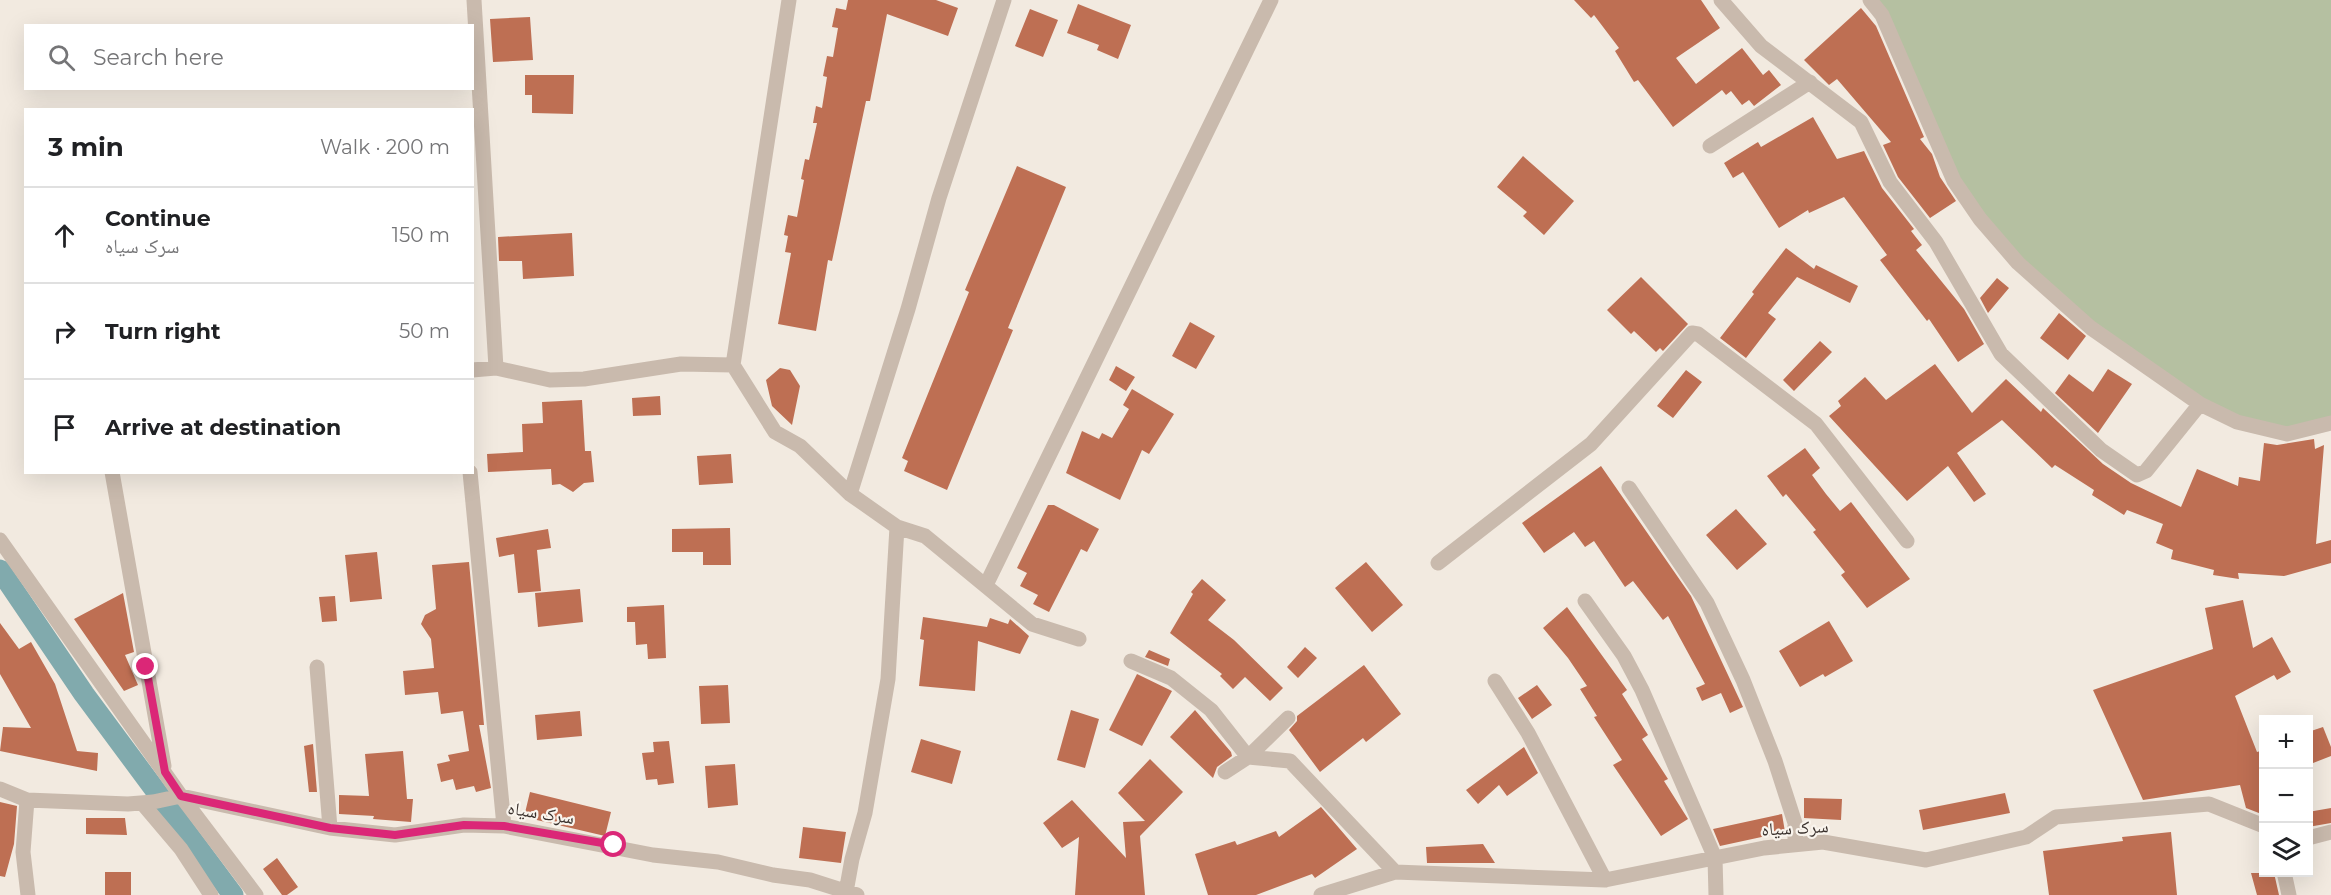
<!DOCTYPE html>
<meta charset="utf-8">
<style>
body{margin:0;font-family:Montserrat,"Noto Naskh Arabic",sans-serif;background:#f2f2f2;color:#202124}
.controls{position:absolute;right:18px;bottom:18px;display:grid;overflow:hidden;border-radius:0px;box-shadow:0 6px 24px #0002}
.controls button{width:54px;height:54px;display:grid;place-items:center;padding:0;border:0;border-bottom:2px solid #e0e0e0;background:#fff;color:#202124;font:30px sans-serif}
.stop{position:absolute;width:18px;height:18px;margin:-14px;border:4px solid #db2777;border-radius:50%;background:#fff}
.stop.end{background:#db2777;border-color:#fff;box-shadow:0 2px 6px #0008}
.list{margin:0;padding:0;list-style:none}
h2{display:flex;justify-content:space-between;align-items:center;height:78px;margin:0;padding:0 24px;font-size:26px}
h2 small{font-size:20px;font-weight:400;color:#757577}
.list li{display:grid;grid-template-columns:39px 1fr auto;gap:18px;align-items:center;box-sizing:border-box;height:96px;padding:0 24px;border-top:2px solid #e0e0e0}
.list b{display:block;font-size:22px;white-space:nowrap}
.list p{margin:0;font-size:20px;white-space:nowrap;color:#757577}
.list em{font-size:20px;font-style:normal;color:#757577}
.icon{flex:none;width:33px;height:33px;fill:none;stroke:currentColor;stroke-width:2;stroke-linecap:round;stroke-linejoin:round}
.map{position:relative;flex:none;width:2331px;height:895px;overflow:hidden}
.search{position:absolute;background:#fff;box-shadow:0 6px 24px #0002;left:24px;top:24px;width:450px;height:66px;display:flex;align-items:center;gap:15px;box-sizing:border-box;padding:0 21px;border-radius:0px;color:#757577;font-size:22px}
.panel{position:absolute;background:#fff;box-shadow:0 6px 24px #0002;left:24px;top:108px;width:450px;height:366px;border-radius:0px}
.map>svg:first-child{display:block}
.green{fill:#b5c0a1}
.lines{fill:none;stroke-linecap:round;stroke-linejoin:round}
.canal{stroke:#81aaad;stroke-width:21}
.building{fill:#be6f53}
.minor{stroke:#c9baad;stroke-width:15}
.route{stroke:#db2777;stroke-width:8}
.labels{text-anchor:middle;stroke-width:4.5;stroke-linejoin:round;paint-order:stroke}
.street-label{font-size:18px;fill:#382f2b;stroke:#f9f4ed}
</style>
<div class="map">
<svg width="2331" height="895" viewBox="0 0 2331 895">
<rect width="100%" height="100%" fill="#f2eae0"/>
<path class="green" d="M1870 0H2331V423L2287 434 2237 422 2091 329 1980 219Z"/>
<g class="lines">
<path class="canal" d="M0 570 84 694 233 895"/>
</g>
<path class="building" d="M848 0H936L958 8 948 36 887 14 870 101H866L832 261 828 260 816 331 778 324 791 253 785 252 788 236 784 235 788 215 797 217 804 180 801 179 805 159 809 160 817 123H813L816 106 822 108 827 77 823 76 827 56 833 57 838 28 832 27 836 8 846 10Z
M1574 0H1701L1720 28 1676 58 1696 84 1742 48 1763 75 1769 70 1781 85 1754 106 1749 100 1742 105 1731 91 1726 95 1722 90 1673 127 1638 80 1634 82 1615 51 1619 48 1594 15 1591 18Z
M1078 4 1131 25 1118 59 1097 50 1099 45 1067 33Z
M1861 8 1876 26 1924 137 1920 139 1932 154 1940 177 1956 201 1930 218 1898 177 1883 145 1891 142 1837 79 1829 85 1804 60Z
M1030 9 1058 20 1043 57 1015 46Z
M530 17 533 60 493 62 490 19Z
M525 75H574L573 114 532 113V95H525Z
M1813 117 1837 159 1864 151 1882 188 1914 229 1911 231 1922 245 1916 250 1964 309 1984 344 1958 362 1929 319 1927 321 1880 260 1887 255 1844 197 1809 213 1808 210 1779 228 1743 172 1733 178 1724 163 1758 142 1761 147Z
M1523 156 1574 201 1544 235 1523 216 1527 212 1497 187Z
M1017 166 1066 187 1008 328 1013 330 947 490 904 471 908 461 902 458 969 292 965 290Z
M572 233 574 276 523 279 522 261H499L498 237Z
M1786 248 1814 269 1816 265 1858 286 1850 303 1797 277 1768 313 1776 319 1746 358 1720 338 1754 294 1752 292Z
M1641 277 1688 324 1663 351 1660 348 1656 352 1634 331 1631 334 1607 310Z
M1997 278 2009 288 1988 313 1980 298Z
M2059 313 2086 336 2068 360 2040 338Z
M1190 322 1215 336 1196 369 1172 356Z
M1820 341 1832 352 1794 391 1783 380Z
M1935 364 1972 413 2006 379 2041 412 2043 408 2103 464 2131 483 2181 507 2197 469 2238 486 2239 477 2260 481 2264 443 2277 445 2314 439 2315 449 2324 445 2316 544 2331 540V563L2284 576 2238 573 2239 579 2213 575 2214 570 2171 559 2173 550 2156 543 2163 524 2127 510 2124 515 2092 495 2094 490 2055 465 2052 468 2002 420 1957 453 1986 494 1974 502 1948 466 1907 501 1829 416 1841 406 1838 401 1865 377 1886 400Z
M1116 366 1135 377 1126 391 1109 380Z
M780 368 790 370 800 386 792 425 772 406 766 380Z
M2108 369 2132 384 2098 433 2055 393 2069 374 2093 392Z
M1686 370 1702 382 1673 418 1657 406Z
M1132 389 1174 414 1149 454 1142 450 1120 500 1066 473 1082 431 1099 439 1102 433 1112 438 1129 409 1123 405Z
M660 396 661 415 633 416 632 398Z
M582 400 585 451H591L594 482 584 483 573 492 560 484 552 485 551 469 488 472 487 454 523 452 522 424 543 423 542 402Z
M1805 448 1820 468 1812 475 1826 494 1840 511 1851 502 1910 579 1867 608 1841 575 1845 572 1813 532 1816 530 1786 494 1783 497 1767 476Z
M731 454 733 483 699 485 697 456Z
M1601 466 1691 596 1743 707 1730 713 1721 693 1702 701 1696 688 1705 684 1668 616 1663 620 1633 581 1625 587 1594 541 1585 547 1574 532 1544 553 1522 523Z
M1048 505H1054L1099 529 1087 552 1081 549 1049 612 1033 604 1038 595 1020 586 1027 573 1017 568Z
M1736 509 1767 544 1737 570 1706 535Z
M730 528 731 565H703V552H672V529Z
M548 529 551 548 537 550 541 591 518 593 514 554 499 557 496 538Z
M377 552 382 599 350 602 345 555Z
M469 562 484 725H479L491 788 476 792 474 786 456 790 453 779 441 782 437 764 450 761 448 755 469 751 463 711 441 714 438 692 405 695 403 671 434 668 431 639 421 624 425 615 436 609 432 565Z
M1366 562 1403 605 1372 632 1335 588Z
M1202 579 1226 600 1208 620 1234 640 1283 688 1270 701 1245 677 1233 689 1220 676 1222 674 1170 633 1193 594 1191 592Z
M580 589 583 622 538 627 535 593Z
M123 593 134 652 125 655 138 685 124 691 74 619Z
M335 596 337 621 322 622 319 597Z
M2243 600 2253 648 2272 637 2291 672 2277 680 2274 675 2235 696 2257 752 2264 750V815L2246 808 2240 785 2143 800 2093 690 2213 649 2205 608Z
M664 605 666 658 648 659 647 644 636 645 635 622H627V607Z
M1567 607 1627 690 1622 694 1648 735 1642 739 1668 779 1664 781 1688 819 1661 836 1613 765 1622 760 1594 717 1597 716 1580 689 1587 686 1568 658 1543 628Z
M923 617 987 627 990 618 1008 624 1010 619 1029 636 1020 654 978 641 975 691 919 686 924 640 920 639Z
M1829 621 1853 661 1825 677 1823 674 1800 687 1779 651Z
M0 623 19 649 31 642 55 684 77 751 98 753 97 771 0 751 3 727 31 728 0 674Z
M1305 647 1317 658 1298 678 1287 667Z
M1149 650 1170 659 1168 666 1145 657Z
M1364 665 1401 714 1366 742 1363 738 1320 772 1289 730 1297 721V716Z
M1137 674 1172 691 1142 746 1109 730Z
M728 685 730 723 701 724 699 686Z
M1537 685 1552 705 1532 719 1518 698Z
M1071 710 1099 719 1085 768 1057 760Z
M1195 710 1231 752 1232 756 1217 767 1213 778 1170 737Z
M580 711 582 736 537 740 535 715Z
M2323 727 2331 747V756L2308 765V732Z
M921 739 961 751 952 784 911 772Z
M669 741 674 783 658 785 657 779 646 780 642 753 654 752 653 742Z
M313 744 317 792H309L304 746Z
M1524 747 1538 773 1507 796 1499 785 1478 804 1466 790Z
M403 751 407 799H413L411 822 373 819 374 816 339 814V795L369 796 365 754Z
M1150 759 1183 792 1140 836 1145 895H1075L1079 837 1062 848 1043 823 1072 800 1126 858 1123 822 1145 821 1118 793Z
M735 764 738 805 708 808 705 766Z
M530 792 611 812 605 836 524 817Z
M2005 793 2010 813 1923 830 1919 810Z
M1804 798 1842 799 1841 820 1804 818Z
M0 802 17 806 14 844 5 877 0 876Z
M1321 807 1357 849 1315 878 1312 874 1256 895H1208L1195 854 1235 841 1237 845 1276 831 1279 837Z
M2331 808V823L2308 827V812Z
M1782 814 1785 832 1720 846 1713 829Z
M86 818H125L127 835 86 834Z
M803 827 846 832 841 863 799 858Z
M2171 832 2177 895H2049L2043 851 2123 841 2122 837Z
M1483 844 1495 863H1427L1426 847Z
M277 858 298 887 287 895H282L263 869Z
M105 872H131V895H105Z
M2251 873H2274L2279 895H2257Z"/>
<g class="lines">
<path class="minor" d="M474 0 496 368
M789 0 733 365 775 432 800 446 850 494 897 527 888 679 865 813 852 859 846 892
M1721 0 1761 46 1861 122 1890 182 1936 242 2001 354 2101 450 2137 475 2146 471 2200 404
M1870 0 1882 15 1954 181 1980 219 2018 263 2091 328 2200 404 2237 422 2287 434 2331 423
M1710 146 1810 82
M472 370 496 368 550 380 584 379 681 364 733 365
M112 472 164 766
M470 472 504 826
M1629 488 1707 603 1743 680 1775 761 1795 823V845
M850 494 908 309 939 198 1004 0
M897 527 925 536 1032 624 1079 639
M0 540 181 796 256 895
M1438 563 1591 444 1692 333 1698 334 1816 424 1907 541
M986 585 1271 0
M1585 601 1624 656 1642 690 1715 858 1716 895
M1131 661 1171 678 1211 710 1248 757 1290 761 1395 872
M317 667 330 828
M1495 681 1528 733 1605 880
M1225 772 1248 757 1288 718
M0 789 27 800 128 804 153 802 181 796 330 828 395 835 464 825 504 826 653 855 718 862 773 875 810 880 857 895
M27 800 23 852 28 895
M142 803 181 849 211 895
M2308 838 2331 832
M2284 872 2289 895
M1321 895 1395 872 1605 880 1764 848 1823 842 1926 860 2026 837 2056 817 2209 804 2264 826"/>
</g>
<g class="lines">
<path class="route" d="M146 667 165 772 181 796 330 828 395 835 464 825 504 826 614 845"/>
</g>
<g class="labels">
<g class="street-label">
<text transform="translate(541 813) rotate(9)" y="6">سرک سیاه</text>
<text transform="translate(1795 828) rotate(-3)" y="6">سرک سیاه</text>
</g>
</g>
</svg>
<div class="controls">
<button>+</button>
<button>−</button>
<button><svg class="icon" aria-label="layers" viewBox="0 0 24 24"><path d="M12 4l9 5-9 5-9-5zM3 14l9 5 9-5"/></svg></button>
</div>
<div class="stop" style="left:614px;top:845px"></div>
<div class="stop end" style="left:146px;top:667px"></div>
<div class="search"><svg class="icon" aria-label="search" viewBox="0 0 24 24"><circle cx="10" cy="10" r="6"/><path d="M15 15l6 6"/></svg>Search here</div>
<section class="panel">
<h2>3 min<small>Walk · 200 m</small></h2>
<ul class="list">
<li><svg class="icon" aria-label="ahead" viewBox="0 0 24 24"><path d="M12 20V5M6 11l6-6 6 6"/></svg><div><b>Continue</b><p>سرک سیاه</p></div><em>150 m</em></li>
<li><svg class="icon" aria-label="right" viewBox="0 0 24 24"><path d="M7 20v-9h11M14 6l5 5-5 5"/></svg><div><b>Turn right</b></div><em>50 m</em></li>
<li><svg class="icon" aria-label="arrive" viewBox="0 0 24 24"><path d="M6 21V4h12l-3 4 3 4H6"/></svg><div><b>Arrive at destination</b></div></li>
</ul>
</section>
</div>
